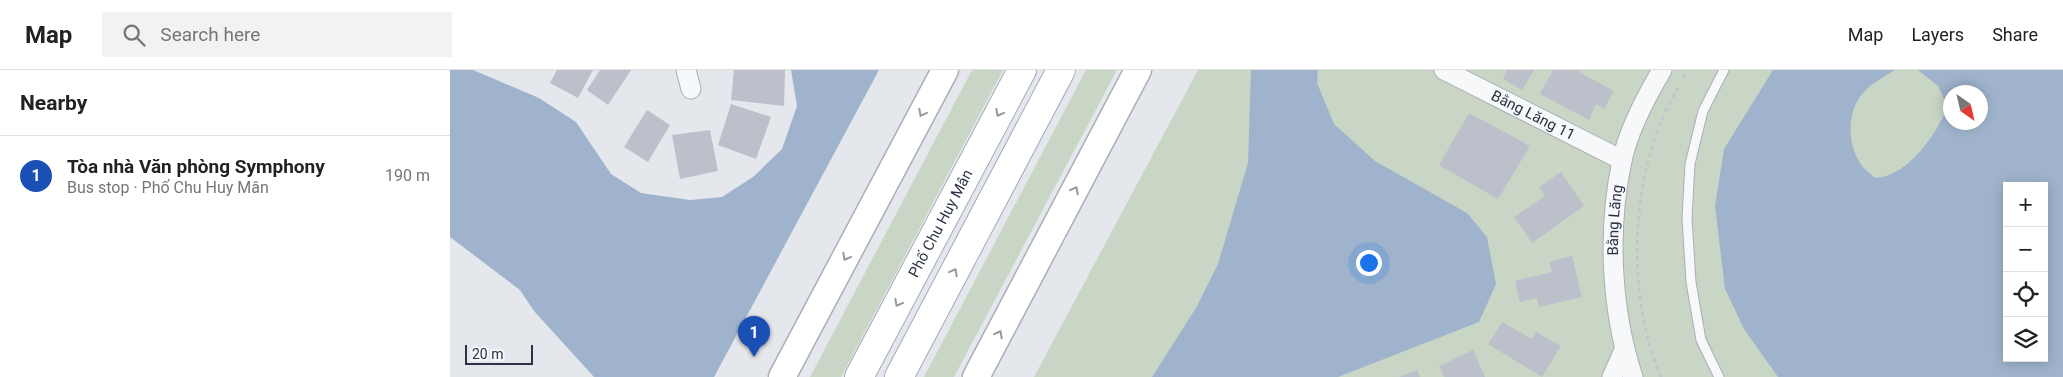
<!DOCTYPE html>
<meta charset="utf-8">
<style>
body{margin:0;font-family:Roboto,sans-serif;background:#f2f2f2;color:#222}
.controls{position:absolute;right:15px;bottom:15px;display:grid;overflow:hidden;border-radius:0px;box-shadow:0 2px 12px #0003}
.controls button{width:45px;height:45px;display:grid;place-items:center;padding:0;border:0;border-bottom:1px solid #e0e0e0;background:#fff;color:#222;font:25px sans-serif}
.compass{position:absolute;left:1493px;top:15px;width:45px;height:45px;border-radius:50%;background:#fff;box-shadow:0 2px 12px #0003;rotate:146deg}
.scale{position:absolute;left:15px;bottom:12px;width:68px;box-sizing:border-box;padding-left:5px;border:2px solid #2b3445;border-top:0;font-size:14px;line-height:18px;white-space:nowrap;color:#2b3445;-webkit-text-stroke:4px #f4f6f9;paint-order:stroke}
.you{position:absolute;left:918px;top:192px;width:18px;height:18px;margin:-12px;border:4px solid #fff;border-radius:50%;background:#1a73e8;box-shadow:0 0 0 8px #1a73e833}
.badge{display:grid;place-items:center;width:32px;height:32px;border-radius:50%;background:#111827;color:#fff;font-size:16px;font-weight:700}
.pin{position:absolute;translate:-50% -41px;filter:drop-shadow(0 1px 2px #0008)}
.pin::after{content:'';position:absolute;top:26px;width:18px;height:15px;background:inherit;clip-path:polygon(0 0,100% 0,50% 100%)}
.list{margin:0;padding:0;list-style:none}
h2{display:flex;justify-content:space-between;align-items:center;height:65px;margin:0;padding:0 20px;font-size:21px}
h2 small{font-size:16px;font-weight:400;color:#767676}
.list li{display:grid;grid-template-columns:32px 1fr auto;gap:15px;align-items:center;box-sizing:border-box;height:80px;padding:0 20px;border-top:1px solid #e0e0e0}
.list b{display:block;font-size:19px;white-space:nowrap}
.list p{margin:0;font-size:16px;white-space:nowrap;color:#767676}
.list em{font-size:16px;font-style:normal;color:#767676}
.icon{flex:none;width:28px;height:28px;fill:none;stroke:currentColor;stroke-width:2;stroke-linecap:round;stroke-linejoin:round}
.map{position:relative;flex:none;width:1613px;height:307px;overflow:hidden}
header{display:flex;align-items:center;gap:30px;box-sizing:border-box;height:70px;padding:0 25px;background:#fff;border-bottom:1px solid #e0e0e0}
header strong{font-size:24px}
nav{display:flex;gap:28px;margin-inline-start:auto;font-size:18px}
.search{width:350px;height:45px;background:#f2f2f2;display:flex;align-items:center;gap:12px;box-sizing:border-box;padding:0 18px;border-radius:0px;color:#767676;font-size:19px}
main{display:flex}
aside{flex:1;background:#fff}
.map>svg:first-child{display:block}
.green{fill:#c9d6c5;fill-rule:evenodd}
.water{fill:#9fb4cc;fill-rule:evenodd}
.building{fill:#bbc0ca}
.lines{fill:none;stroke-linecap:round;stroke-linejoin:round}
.service-casing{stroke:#a9aeb7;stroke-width:11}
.minor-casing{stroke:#a9aeb7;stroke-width:21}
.secondary-casing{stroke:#a9aeb7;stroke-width:29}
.primary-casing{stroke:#a3abb8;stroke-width:30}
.path{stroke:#c2c5cb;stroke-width:3;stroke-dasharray:4 4;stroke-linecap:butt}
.service{stroke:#f7f8fa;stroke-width:9}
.minor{stroke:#f7f8fa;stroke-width:19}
.secondary{stroke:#fff;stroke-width:26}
.primary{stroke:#fff;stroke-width:28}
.oneway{stroke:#959aa2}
.labels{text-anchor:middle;stroke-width:4;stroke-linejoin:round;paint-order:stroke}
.street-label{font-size:15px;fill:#2b3445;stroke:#f4f6f9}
</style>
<header>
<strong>Map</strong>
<div class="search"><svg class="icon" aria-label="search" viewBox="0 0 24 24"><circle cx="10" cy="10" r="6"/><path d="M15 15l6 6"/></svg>Search here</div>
<nav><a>Map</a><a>Layers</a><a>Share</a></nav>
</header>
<main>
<aside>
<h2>Nearby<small></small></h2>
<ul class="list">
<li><span class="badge" style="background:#1a4fb4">1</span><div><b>Tòa nhà Văn phòng Symphony</b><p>Bus stop · Phố Chu Huy Mân</p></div><em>190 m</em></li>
</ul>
</aside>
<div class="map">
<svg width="1613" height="307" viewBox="0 0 1613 307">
<rect width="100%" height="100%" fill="#e4e7ec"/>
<path class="green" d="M522 0H553L391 307H360Z
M636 0H667L504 307H474Z
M748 0H1613V307H584ZM1500 22H1530V52H1500ZM1557 116H1594V288H1557Z"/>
<path class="water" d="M0 0H23L89 28 126 52 161 104 191 123 240 130 272 127 303 107 332 79 347 36 341 0H429L264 307H144L84 241 70 220 0 167Z
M801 0H868L867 13 884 54 925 91 1017 143 1037 167 1046 214 1029 252 888 307H702L746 238 768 194 798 93Z
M1323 0H1445C1435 6 1422 13 1414 22 1397 40 1397 71 1409 91 1412 98 1420 103 1425 108 1459 106 1485 65 1498 37L1488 16 1468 0H1613V307H1328L1294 259 1275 219 1265 136 1274 79ZM1530 22V52H1500V22ZM1557 116H1594V288H1557Z"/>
<path class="building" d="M107 0H143L128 28 100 13Z
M150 0H181L158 35 137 20Z
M284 0H335L334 36 281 30Z
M1057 0H1084L1072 20 1053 9Z
M1103 0H1130L1129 2 1164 21 1154 39 1146 34 1139 50 1090 24Z
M281 34 321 47 306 89 268 75Z
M197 40 220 55 198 92 174 77Z
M1019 43 1080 76 1048 129 989 95Z
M260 60 268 101 230 109 222 65Z
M1111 102 1134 136 1082 173 1064 147 1095 126 1089 117Z
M1122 186 1132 227 1089 237 1087 228 1070 232 1065 211 1102 202 1099 192Z
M1052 252 1082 269 1086 262 1111 276 1092 307 1038 274Z
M1023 280 1035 307H994L989 296Z
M967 300 970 307H949Z"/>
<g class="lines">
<defs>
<path id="service" d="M1269 307 1251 270 1241 212 1237 148 1240 94 1253 41 1274 0"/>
<g id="minor">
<path d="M236 0 241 19"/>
<path id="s1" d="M994 0 1172 90"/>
<path d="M1162 307 1174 280"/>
<path id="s2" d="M1183 307C1161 240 1157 160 1172 91 1178 61 1196 27 1212 0"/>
</g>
<path id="secondary" d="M332 307 495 0
M526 307 688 0"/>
<g id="primary">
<path id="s3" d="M409 307 572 0"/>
<path d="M449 307 611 0"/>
</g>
</defs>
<use href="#service" class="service-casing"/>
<use href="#minor" class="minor-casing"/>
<use href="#secondary" class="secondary-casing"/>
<use href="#primary" class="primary-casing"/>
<path class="path" d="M1233 8 1238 0
M1211 307C1179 232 1180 132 1209 56 1214 43 1221 30 1228 18"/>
<use href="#service" class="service"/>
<use href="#minor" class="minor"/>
<use href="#secondary" class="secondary"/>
<use href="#primary" class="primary"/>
</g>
<defs><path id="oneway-chevron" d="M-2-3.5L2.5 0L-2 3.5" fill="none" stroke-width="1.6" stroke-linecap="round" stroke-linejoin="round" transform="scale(1.25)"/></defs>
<g class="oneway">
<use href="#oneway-chevron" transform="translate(472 43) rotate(118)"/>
<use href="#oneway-chevron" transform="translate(549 43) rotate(118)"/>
<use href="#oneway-chevron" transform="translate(625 120) rotate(-62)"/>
<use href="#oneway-chevron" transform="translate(396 187) rotate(118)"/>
<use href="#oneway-chevron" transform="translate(504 202) rotate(-62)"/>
<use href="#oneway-chevron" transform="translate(448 233) rotate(118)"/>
<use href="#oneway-chevron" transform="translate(549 264) rotate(-62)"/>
</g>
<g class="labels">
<g class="street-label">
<text dy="5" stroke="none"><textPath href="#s1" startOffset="100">Bằng Lăng 11</textPath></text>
<text dy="5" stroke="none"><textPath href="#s2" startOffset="159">Bằng Lăng</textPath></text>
<text dy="5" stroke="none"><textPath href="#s3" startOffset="174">Phố Chu Huy Mân</textPath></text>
</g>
</g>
</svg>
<div class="controls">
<button>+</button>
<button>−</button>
<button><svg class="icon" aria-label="locate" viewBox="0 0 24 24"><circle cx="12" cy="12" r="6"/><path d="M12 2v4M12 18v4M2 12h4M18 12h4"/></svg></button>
<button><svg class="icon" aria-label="layers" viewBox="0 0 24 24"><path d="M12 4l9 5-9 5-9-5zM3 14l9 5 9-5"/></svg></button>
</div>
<svg class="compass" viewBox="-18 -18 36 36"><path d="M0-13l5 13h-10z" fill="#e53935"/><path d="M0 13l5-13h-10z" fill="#767676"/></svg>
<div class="scale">20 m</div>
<div class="you"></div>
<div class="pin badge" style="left:304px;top:287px;background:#1a4fb4">1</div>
</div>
</main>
